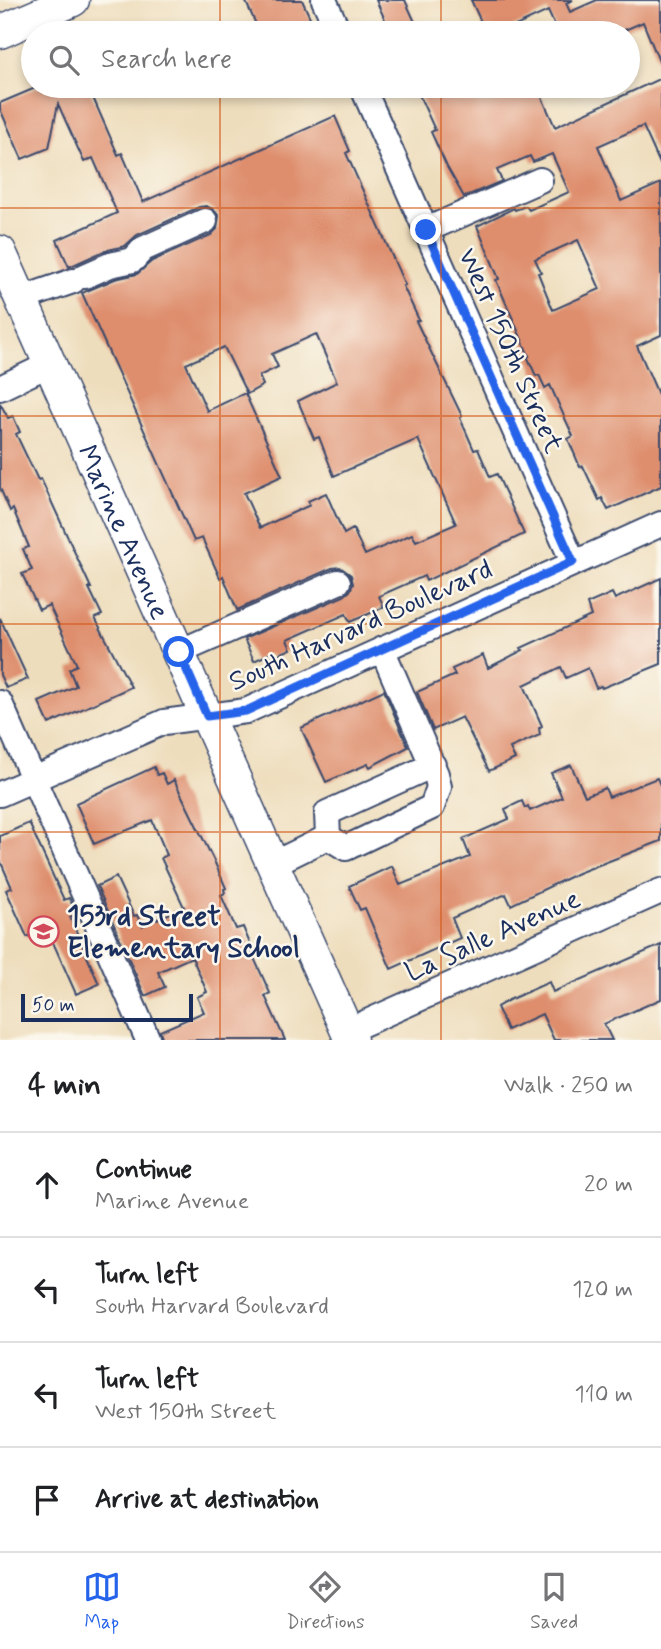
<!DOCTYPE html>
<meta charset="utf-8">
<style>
body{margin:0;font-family:Mynerve,sans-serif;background:#f2f2f2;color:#202124}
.scale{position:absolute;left:21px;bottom:18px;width:172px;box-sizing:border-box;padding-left:7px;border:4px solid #1b2f5e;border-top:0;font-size:19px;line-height:24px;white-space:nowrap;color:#1b2f5e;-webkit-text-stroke:5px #fbf7ec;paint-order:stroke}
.stop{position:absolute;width:21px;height:21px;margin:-16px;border:5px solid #2563eb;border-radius:50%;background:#fff}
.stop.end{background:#2563eb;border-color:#fff;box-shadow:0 2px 7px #0008}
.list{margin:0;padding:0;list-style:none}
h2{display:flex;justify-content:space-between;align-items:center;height:91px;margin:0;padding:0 28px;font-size:30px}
h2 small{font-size:23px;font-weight:400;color:#757577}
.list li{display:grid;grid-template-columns:46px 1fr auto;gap:21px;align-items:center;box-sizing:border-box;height:105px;padding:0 28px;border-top:2px solid #e0e0e0}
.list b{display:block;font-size:26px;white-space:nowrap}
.list p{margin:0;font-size:23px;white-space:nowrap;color:#757577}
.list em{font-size:23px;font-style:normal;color:#757577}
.icon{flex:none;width:38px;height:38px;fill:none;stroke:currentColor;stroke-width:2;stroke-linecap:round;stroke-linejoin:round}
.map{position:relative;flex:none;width:661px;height:1040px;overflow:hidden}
.search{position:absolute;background:#fff;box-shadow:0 4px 10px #0003;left:21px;right:21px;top:21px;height:77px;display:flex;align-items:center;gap:18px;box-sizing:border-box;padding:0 24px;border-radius:38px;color:#757577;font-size:26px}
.sheet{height:511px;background:#fff}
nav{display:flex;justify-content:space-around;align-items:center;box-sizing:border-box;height:98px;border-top:2px solid #e0e0e0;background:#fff;font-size:19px;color:#757577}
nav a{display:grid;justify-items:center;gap:4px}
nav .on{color:#2563eb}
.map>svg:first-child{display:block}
.building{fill:#de8e6d;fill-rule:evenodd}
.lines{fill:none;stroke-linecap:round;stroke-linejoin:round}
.minor-casing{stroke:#3b496c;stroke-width:28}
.major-casing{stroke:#3b496c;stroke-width:35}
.minor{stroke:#fff;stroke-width:24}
.major{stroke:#fff;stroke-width:32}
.route{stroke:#2563eb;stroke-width:9}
.grid{fill:none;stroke:#d45514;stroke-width:2;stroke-opacity:0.55}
.labels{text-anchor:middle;stroke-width:5;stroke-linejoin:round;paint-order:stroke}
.street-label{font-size:28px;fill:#1b2f5e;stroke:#fbf7ec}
.poi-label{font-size:28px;font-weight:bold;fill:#1b2f5e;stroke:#fbf7ec;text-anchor:start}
</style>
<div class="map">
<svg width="661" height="1040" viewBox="0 0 661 1040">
<rect width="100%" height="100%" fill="#fbf7ec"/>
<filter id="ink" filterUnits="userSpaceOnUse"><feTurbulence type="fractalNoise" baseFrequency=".0143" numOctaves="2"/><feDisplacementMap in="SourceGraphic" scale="14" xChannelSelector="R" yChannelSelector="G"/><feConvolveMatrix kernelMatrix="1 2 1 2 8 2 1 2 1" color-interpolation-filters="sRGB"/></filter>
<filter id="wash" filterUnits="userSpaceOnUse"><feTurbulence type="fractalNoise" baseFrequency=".00686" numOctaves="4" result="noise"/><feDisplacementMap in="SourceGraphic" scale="28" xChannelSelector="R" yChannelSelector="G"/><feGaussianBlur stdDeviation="1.57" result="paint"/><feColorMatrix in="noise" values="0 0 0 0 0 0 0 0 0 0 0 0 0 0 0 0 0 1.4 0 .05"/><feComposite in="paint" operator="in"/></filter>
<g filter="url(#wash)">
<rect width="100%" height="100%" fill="#eeddbc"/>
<g id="blocks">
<path class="building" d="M245 0H302L317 33H260Z
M376 0H405L420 33H391Z
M471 0H573L566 3 570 12 597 0H661V66L643 22 618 33H558L548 11 500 33H486Z
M661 78V166L643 126 598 146 621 201 661 183V335L637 346 661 401V486L608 510 602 498 599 500 583 466 580 467 568 439 573 436 550 385 545 388 539 375 536 376 527 356H529L496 280 499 279 477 226 514 208 515 210 526 206 529 210 569 192 552 154 533 162 530 156 497 170 502 181 464 197 447 167 431 132 435 130 415 86H514L517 93 537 86 555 127ZM578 240 600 289 553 310 538 273 541 272 535 259Z
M40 86H88L118 155 122 153 143 202 335 116 350 151 346 153 405 285 403 286 419 320 416 321 462 416 460 418 474 450 478 449 490 477 497 474 524 534 426 581 424 576 379 596 384 607 371 613 350 622 346 614 287 640 291 649 270 658 269 654 254 661 244 639 344 596 350 591 353 584 351 575 340 567 332 568 237 610 223 576 220 578 202 538 194 541 82 293 115 279 137 274 152 261 211 235 217 229 219 216 213 209 206 206 199 207 137 235 125 246 104 251 69 267 57 240 117 213 93 158 84 162 58 104 49 148 22 159 0 109V103ZM316 334 337 382 298 401 314 439 319 437 334 476 418 439 456 524 416 541 412 534 365 555 353 529 344 534 326 493 308 501 310 505 260 528 244 493 282 476 266 440 245 393 207 411 186 364 224 347 247 394 263 385 259 376 278 367 272 354Z
M0 403 8 418 13 416 20 432 16 434 38 480 41 479 91 588H89L102 615 95 618 131 687 49 724 39 702 76 686 69 669 77 665 49 605 39 610 22 574 32 570 23 549 29 547 13 509 10 511 0 488Z
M661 578V664L602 688 601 686 596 688 588 668 566 678 561 667 524 685 542 726 539 728 540 735 510 748 515 759 489 771 462 717 433 730 417 692 455 675 452 669 483 655 488 668 523 650 521 648 591 616 587 604 612 593 615 599Z
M0 618 28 679 6 688 0 675Z
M384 690 408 747 370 767 368 764 326 782 301 728Z
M571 765 585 796 605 788 609 797 657 778 661 787V841L578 873 511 905 506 894 452 918 460 938 391 969 365 908 360 910 349 886 392 866 400 885 470 857 463 839 509 819 505 809 522 801 525 808 528 806 530 811 562 797 551 773Z
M154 767 157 775 162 773 167 784 174 780 215 863 226 888 224 889 225 893 221 895 236 929 243 927 251 946 249 947 270 993 265 996 285 1040H163L160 1031 204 1012 197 997 207 992 192 957 158 972 165 987 145 996 97 886 116 877 134 916 137 915 142 926 184 907 161 858 167 855 152 820 94 844 76 803Z
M29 823 64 900 69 898 77 914 70 917 99 984 76 994 52 940 44 943 41 936 38 937 36 933 27 937 6 890 12 888 0 860V836Z
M661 945V999L604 1024 612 1040H554L542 1014 507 1030 497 1007 509 1000 549 982 553 992Z"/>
</g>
</g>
<g filter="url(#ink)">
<use href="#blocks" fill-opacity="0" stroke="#3b496c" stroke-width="2"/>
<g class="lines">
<defs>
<path id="minor" d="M324 0 339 33
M362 86 573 562
M426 230 540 180
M85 276 110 265 133 260 143 249 205 221
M21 299 73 281
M0 388 50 364
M179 652 338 582
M0 703 148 1040
M0 794 164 722 246 711 661 524
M328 837 327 813 433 765
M273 864 328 837 346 848 432 807 439 787 436 774 382 649
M347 1031 661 891"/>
<g id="major">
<path d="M0 32 73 0"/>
<path id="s1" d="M0 252 351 1040"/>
</g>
</defs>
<use href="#minor" class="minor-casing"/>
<use href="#major" class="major-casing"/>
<use href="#minor" class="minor"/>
<use href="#major" class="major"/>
</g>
</g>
<g class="lines" filter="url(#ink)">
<path class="route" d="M179 652 207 716 246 711 573 562 426 230"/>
</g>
<path class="grid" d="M220 0V33M441 0V33M220 86V1040M441 86V1040M0 208H661M0 416H661M0 624H661M0 832H661"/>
<defs>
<symbol id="school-ring" viewBox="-11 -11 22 22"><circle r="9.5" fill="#fbf7ec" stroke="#d1495b" stroke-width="1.5"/><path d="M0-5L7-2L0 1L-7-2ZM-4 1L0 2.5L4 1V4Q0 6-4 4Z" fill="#d1495b"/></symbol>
</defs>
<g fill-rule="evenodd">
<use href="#school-ring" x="26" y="914" width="35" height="35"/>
</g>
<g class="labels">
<g class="street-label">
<text transform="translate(512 350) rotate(66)" y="10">West 150th Street</text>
<text dy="10" stroke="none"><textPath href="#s1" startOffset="306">Marine Avenue</textPath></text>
<text transform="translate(360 624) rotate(-24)" y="10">South Harvard Boulevard</text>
<text transform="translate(492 934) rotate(-24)" y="10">La Salle Avenue</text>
</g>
<g class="poi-label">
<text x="67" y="925">153rd Street<tspan x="67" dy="32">Elementary School</tspan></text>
</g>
</g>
</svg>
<div class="scale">50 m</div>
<div class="stop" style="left:179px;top:652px"></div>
<div class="stop end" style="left:426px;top:230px"></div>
<div class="search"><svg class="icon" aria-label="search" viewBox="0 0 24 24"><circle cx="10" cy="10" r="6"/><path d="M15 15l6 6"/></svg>Search here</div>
</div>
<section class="sheet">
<h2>4 min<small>Walk · 250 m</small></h2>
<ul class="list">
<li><svg class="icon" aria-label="ahead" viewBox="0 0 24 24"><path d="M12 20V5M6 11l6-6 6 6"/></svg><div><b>Continue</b><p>Marine Avenue</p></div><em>20 m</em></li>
<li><svg class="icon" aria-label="left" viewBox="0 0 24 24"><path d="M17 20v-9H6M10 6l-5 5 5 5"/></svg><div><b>Turn left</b><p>South Harvard Boulevard</p></div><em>120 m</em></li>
<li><svg class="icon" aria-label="left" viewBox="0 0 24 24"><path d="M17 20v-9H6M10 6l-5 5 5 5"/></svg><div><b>Turn left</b><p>West 150th Street</p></div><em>110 m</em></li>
<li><svg class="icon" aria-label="arrive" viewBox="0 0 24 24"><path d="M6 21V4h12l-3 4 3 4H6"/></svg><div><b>Arrive at destination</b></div></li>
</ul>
</section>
<nav>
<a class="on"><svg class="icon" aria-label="map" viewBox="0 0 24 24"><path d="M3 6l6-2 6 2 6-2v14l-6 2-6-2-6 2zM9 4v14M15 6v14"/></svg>Map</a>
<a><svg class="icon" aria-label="directions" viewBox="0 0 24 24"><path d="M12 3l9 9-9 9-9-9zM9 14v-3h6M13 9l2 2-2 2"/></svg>Directions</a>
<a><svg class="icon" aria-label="saved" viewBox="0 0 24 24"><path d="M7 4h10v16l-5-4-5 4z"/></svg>Saved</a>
</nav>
